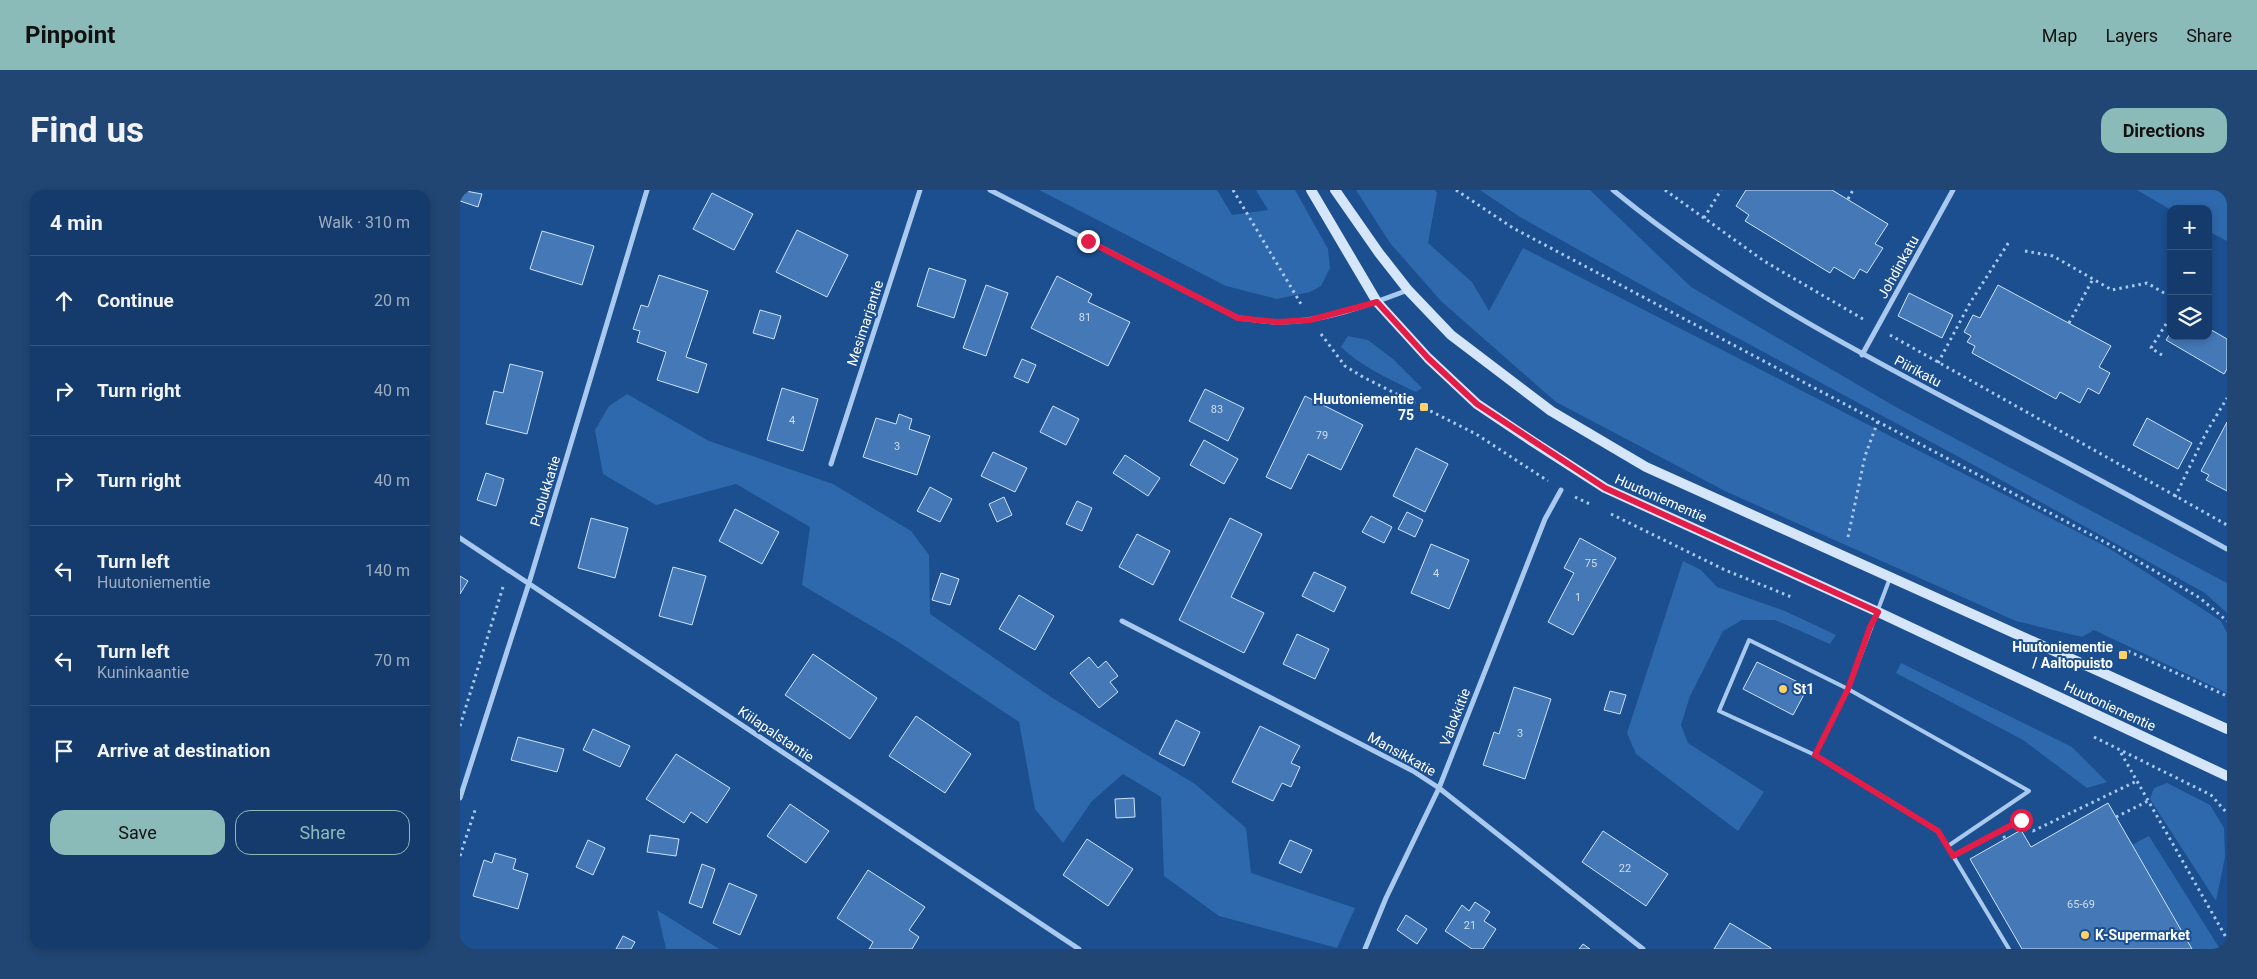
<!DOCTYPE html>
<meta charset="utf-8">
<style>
body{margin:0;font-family:Roboto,sans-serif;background:#214673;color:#f1f3f6}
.controls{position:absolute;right:15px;top:15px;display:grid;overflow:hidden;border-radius:10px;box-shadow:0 2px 8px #0003}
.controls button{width:45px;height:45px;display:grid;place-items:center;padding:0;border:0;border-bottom:1px solid #33557e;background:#143b6b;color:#f1f3f6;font:25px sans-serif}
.stop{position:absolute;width:15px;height:15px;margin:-11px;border:4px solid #e11d48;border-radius:50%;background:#fff}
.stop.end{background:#e11d48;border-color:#fff;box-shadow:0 1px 5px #0008}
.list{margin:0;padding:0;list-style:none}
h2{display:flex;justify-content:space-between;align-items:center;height:65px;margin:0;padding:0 20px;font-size:21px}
h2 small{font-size:16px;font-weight:400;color:#9dadc1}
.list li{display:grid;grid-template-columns:32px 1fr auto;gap:15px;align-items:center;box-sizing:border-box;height:90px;padding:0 20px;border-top:1px solid #33557e}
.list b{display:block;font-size:19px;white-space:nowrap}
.list p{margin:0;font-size:16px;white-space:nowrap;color:#9dadc1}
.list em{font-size:16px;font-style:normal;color:#9dadc1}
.actions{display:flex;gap:10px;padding:15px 20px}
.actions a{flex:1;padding:11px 0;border:1px solid #8bbbb9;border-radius:15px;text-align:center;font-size:18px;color:#8bbbb9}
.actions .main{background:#8bbbb9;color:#111}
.icon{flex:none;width:28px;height:28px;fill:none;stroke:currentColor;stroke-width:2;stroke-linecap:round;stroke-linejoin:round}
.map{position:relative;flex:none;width:1767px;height:759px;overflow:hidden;border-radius:15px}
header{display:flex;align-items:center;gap:30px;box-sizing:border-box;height:70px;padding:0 25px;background:#8bbbb9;color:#111}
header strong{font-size:24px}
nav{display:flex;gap:28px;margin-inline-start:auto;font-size:18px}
.intro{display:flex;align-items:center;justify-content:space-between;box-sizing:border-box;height:120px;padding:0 30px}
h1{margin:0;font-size:35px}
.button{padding:12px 22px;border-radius:15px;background:#8bbbb9;color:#111;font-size:18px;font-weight:700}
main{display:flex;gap:30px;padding:0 30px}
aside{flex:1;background:#143b6b;border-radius:15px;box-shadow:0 2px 8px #0003}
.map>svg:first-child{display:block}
.green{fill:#2e69ad}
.building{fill:#4478b7;stroke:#cfe3fa}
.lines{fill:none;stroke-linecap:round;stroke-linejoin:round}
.path{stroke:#a9c9ee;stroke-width:3;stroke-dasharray:2.5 4;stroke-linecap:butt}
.service{stroke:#a9c9ee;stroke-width:4}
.minor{stroke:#a9c9ee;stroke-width:5}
.secondary{stroke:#d6e6fa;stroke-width:10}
.route{stroke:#e11d48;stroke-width:6}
.poi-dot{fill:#ffd166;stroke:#1b4f8f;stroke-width:2}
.labels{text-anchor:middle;stroke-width:4;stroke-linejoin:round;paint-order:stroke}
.number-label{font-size:11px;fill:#d0dded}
.street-label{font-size:14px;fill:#fff;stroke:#1b4f8f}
.poi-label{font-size:14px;font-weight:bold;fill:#fff;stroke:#1b4f8f;text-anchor:end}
</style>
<header>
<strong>Pinpoint</strong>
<nav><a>Map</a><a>Layers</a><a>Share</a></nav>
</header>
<div class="intro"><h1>Find us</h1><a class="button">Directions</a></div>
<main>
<aside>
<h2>4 min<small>Walk · 310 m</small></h2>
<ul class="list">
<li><svg class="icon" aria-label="ahead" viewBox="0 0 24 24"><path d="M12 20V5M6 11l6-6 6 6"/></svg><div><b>Continue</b></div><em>20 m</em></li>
<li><svg class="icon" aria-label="right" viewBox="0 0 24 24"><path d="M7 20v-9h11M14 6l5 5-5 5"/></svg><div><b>Turn right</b></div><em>40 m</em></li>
<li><svg class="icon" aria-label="right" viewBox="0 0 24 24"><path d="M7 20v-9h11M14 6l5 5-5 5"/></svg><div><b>Turn right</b></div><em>40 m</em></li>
<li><svg class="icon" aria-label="left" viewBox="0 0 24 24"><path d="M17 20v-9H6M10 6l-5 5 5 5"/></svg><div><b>Turn left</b><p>Huutoniementie</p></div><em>140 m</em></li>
<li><svg class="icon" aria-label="left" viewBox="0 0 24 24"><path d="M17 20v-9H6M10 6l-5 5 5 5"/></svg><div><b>Turn left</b><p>Kuninkaantie</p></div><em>70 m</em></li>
<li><svg class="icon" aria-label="arrive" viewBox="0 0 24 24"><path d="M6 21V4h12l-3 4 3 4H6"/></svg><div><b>Arrive at destination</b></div></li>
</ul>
<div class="actions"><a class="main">Save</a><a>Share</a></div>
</aside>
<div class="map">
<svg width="1767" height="759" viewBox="0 0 1767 759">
<rect width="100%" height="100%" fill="#1b4f8f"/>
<path class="green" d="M579 0H757L772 25 808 20 796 0H835L868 59 870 78 861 96 850 102 817 109 766 96Z
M896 0H975L977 3 968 53 1012 92 1029 121 1063 58 1647 357 1761 431 1767 443V503L1634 440 1622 447 1556 431 1265 301 1096 212 981 111 930 53Z
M1020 0H1130L1231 97 1434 216 1767 393V423L1745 403 1512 274 1257 137 1060 27Z
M1677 0H1767V51L1748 41V19L1711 20Z
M888 146 908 150 933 169 962 198 956 202C929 189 902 177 881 157Z
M167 204 249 251 373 294 451 341 469 365 470 424 591 507 735 594 786 638 791 683 895 718 877 758 759 726 704 686 701 607 663 584 632 611 603 653 575 619 559 532 440 453 342 395 350 337 276 294 196 315 143 284 135 240 149 216Z
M1223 371 1241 380 1257 397 1325 421 1376 445 1370 454 1315 430H1282L1263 441 1230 506 1221 535 1228 553 1304 602 1278 641 1176 564 1167 543Z
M1441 473 1612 557 1647 592 1627 598 1563 550 1436 483Z
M1707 593 1750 615 1764 638 1765 667 1756 711 1690 609 1694 598Z
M1689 646 1760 759H1732L1672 655Z
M197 720 259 759H206Z"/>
<path class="building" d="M0 0 22 4 18 17 0 11Z
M1286 0H1372L1428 34 1415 54 1423 58 1407 83 1400 79 1394 89 1374 77 1370 83 1285 31 1289 25 1276 16Z
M252 3 293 24 274 60 233 39Z
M337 40 388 65 367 107 316 82Z
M82 41 134 56 122 95 70 79Z
M469 78 506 90 494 128 457 116Z
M199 85 248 101 226 167 247 174 238 203 197 190 206 162 177 152 180 141 173 139 181 115 188 117Z
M597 86 632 104 628 112 670 132 648 176 571 138Z
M526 95 548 103 526 166 503 158Z
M1538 95 1651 156 1639 177 1650 183 1639 204 1628 198 1620 213 1600 202 1596 209 1512 163 1515 156 1507 152 1511 146 1504 142 1513 125 1520 128Z
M1449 103 1493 125 1482 148 1438 126Z
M300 120 321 126 314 149 293 143Z
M1748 138 1767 149V179L1764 184 1706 150 1711 142V146H1748Z
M562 169 576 175 568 193 554 187Z
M50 174 83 182 67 244 26 234 34 201 43 203Z
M322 198 358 209 343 261 307 250Z
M745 199 784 218 768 251 729 231Z
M845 206 903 235 881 280 848 264 831 299 806 287Z
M593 216 619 229 606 255 580 242Z
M439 224 452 229 449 239 470 246 457 285 403 267 416 228 436 234Z
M1687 228 1732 253 1718 279 1673 255Z
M1767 232V301L1746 290 1749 285 1741 281Z
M744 250 778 269 764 294 730 275Z
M956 258 988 274 965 322 933 306Z
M533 262 567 278 555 302 521 286Z
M665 265 700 288 688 306 653 283Z
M26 283 44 289 36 316 17 310Z
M470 297 492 309 480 332 457 321Z
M544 307 552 325 537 332 529 314Z
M617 311 632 318 622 341 606 334Z
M275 319 319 342 302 374 259 351Z
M947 322 963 330 955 347 938 339Z
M911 326 932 337 924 353 902 342Z
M131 328 168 338 155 388 118 378Z
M770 328 802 344 771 407 804 423 784 463 719 430Z
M677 344 710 361 693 395 659 377Z
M1120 348 1156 368 1113 445 1088 432 1114 383 1104 378Z
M971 354 1009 370 989 419 951 403Z
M213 377 246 386 232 435 199 426Z
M854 382 886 397 874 422 842 406Z
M481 383 499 389 490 415 472 410Z
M0 386 8 391 0 404Z
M559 405 594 426 575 460 539 439Z
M837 444 869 459 855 489 823 474Z
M353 464 417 508 390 549 325 505Z
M629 467 638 478 646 471 658 486 650 492 658 502 639 518 610 483Z
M1297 472 1348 497 1333 525 1283 499Z
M1054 497 1091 509 1065 589 1023 575 1034 542 1039 544Z
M1150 501 1166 505 1160 524 1144 520Z
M456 526 511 564 485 603 429 566Z
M716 530 740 542 724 576 699 564Z
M800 536 840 556 831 573 840 577 831 597 822 593 813 611 772 592Z
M133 539 170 556 160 577 123 560Z
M58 547 104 559 97 582 51 570Z
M216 564 270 598 247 633 231 622 224 633 186 609Z
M674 608 675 627 656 628 655 609Z
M1648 613 1732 759H1562L1510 669 1561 640 1571 657Z
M330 614 369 641 346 673 307 646Z
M1143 641 1208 684 1186 716 1122 672Z
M190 645 219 649 216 666 187 662Z
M627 649 673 679 648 716 603 685Z
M128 650 145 658 133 685 116 677Z
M830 650 852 660 841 683 819 673Z
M35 663 56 669 53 679 68 684 58 719 13 706 24 670 32 673Z
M242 674 255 679 242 718 229 713Z
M408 680 465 717 449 740 459 747 452 759H409L413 752 377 728Z
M269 693 297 705 280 745 253 733Z
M1015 712 1030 722 1024 731 1036 739 1023 759H1012L985 741 1002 715 1009 721Z
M946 725 967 739 957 754 937 740Z
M1270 733 1311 758V759H1254Z
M163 746 175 752 171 759H156Z
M1123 754 1130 759H1119Z"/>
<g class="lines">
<path class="path" d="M773 0 841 114
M996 0 1053 38 1656 358 1740 408 1767 431
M1205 0 1304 71 1403 129
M1388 9 1393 0
M1244 28 1261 0
M1565 61 1593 66 1652 100 1687 93 1711 107
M1609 133 1633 89
M861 144 885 176 903 187 1016 244 1088 291
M1430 145 1767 335
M1702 165 1691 158 1711 126
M1478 173 1510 113 1549 52
M1115 307 1132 315
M1715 307 1746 243 1767 208
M1151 324 1265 380 1334 408
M1388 347 1405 266 1418 231
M1663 465 1668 461 1767 506
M0 536 43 397
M1634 547 1751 605 1767 623
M1661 563 1767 749
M1656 627 1688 611
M1552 634 1561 630 1573 641 1677 591
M1541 640 1545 649
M0 666 16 617"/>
<path class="service" d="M1430 388 1388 499 1355 565 1478 641 1549 759
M1355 565 1259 521 1289 450 1388 499 1569 601 1488 656"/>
<path class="minor" d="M530 0 778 128C791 129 804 132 817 132 859 133 909 115 948 100
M1153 0C1271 97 1406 167 1540 237 1616 277 1692 318 1767 359
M1402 165 1493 0
M371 274 460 0
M0 348 619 759
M662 431 953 581 979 598 1183 759
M0 608 69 393 187 0
M905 759 926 708 979 598 1085 329 1101 300"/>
<path class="secondary" d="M851 0 917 112 968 168 1017 214 1072 251 1145 298 1418 422 1767 586
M875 0 919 63 948 100 991 145 1091 221 1186 277 1767 539"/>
</g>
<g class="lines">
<path class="route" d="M628 51 778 128 817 132 850 130 917 112 968 168 1017 214 1145 298 1418 422 1410 437 1388 499 1355 565 1478 641 1493 666 1561 630"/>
</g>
<g class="poi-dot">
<rect x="959" y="212" width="10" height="10" rx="2.5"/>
<rect x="1658" y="460" width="10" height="10" rx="2.5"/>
<circle cx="1323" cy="499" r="5"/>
<circle cx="1625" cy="745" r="5"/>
</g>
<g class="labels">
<g class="number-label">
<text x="625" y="131">81</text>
<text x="757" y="223">83</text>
<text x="332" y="234">4</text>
<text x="862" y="249">79</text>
<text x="437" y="260">3</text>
<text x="1131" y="377">75</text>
<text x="976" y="387">4</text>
<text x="1118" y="411">1</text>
<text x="1060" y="547">3</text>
<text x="1165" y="682">22</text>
<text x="1621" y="718">65-69</text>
<text x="1010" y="739">21</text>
</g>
<g class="street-label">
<text transform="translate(1438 77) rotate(-61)" y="5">Johdinkatu</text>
<text transform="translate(405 133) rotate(-72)" y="5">Mesimarjantie</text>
<text transform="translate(1458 181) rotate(28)" y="5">Piirikatu</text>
<text transform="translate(85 301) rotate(-73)" y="5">Puolukkatie</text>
<text transform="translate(1201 308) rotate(24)" y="5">Huutoniementie</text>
<text transform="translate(1650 516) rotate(25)" y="5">Huutoniementie</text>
<text transform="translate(995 527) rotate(-69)" y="5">Valokkitie</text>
<text transform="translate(316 544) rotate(34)" y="5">Kiilapalstantie</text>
<text transform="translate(942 564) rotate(29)" y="5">Mansikkatie</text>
</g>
<g class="poi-label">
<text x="954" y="214">Huutoniementie<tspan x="954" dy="16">75</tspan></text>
<text x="1653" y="462">Huutoniementie<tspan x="1653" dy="16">/ Aaltopuisto</tspan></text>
<text x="1333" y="504" text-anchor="start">St1</text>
<text x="1635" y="750" text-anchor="start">K-Supermarket</text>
</g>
</g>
</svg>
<div class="controls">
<button>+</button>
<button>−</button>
<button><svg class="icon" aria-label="layers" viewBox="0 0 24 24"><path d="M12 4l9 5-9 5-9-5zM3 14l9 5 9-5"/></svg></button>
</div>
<div class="stop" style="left:1561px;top:630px"></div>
<div class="stop end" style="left:628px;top:51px"></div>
</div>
</main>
